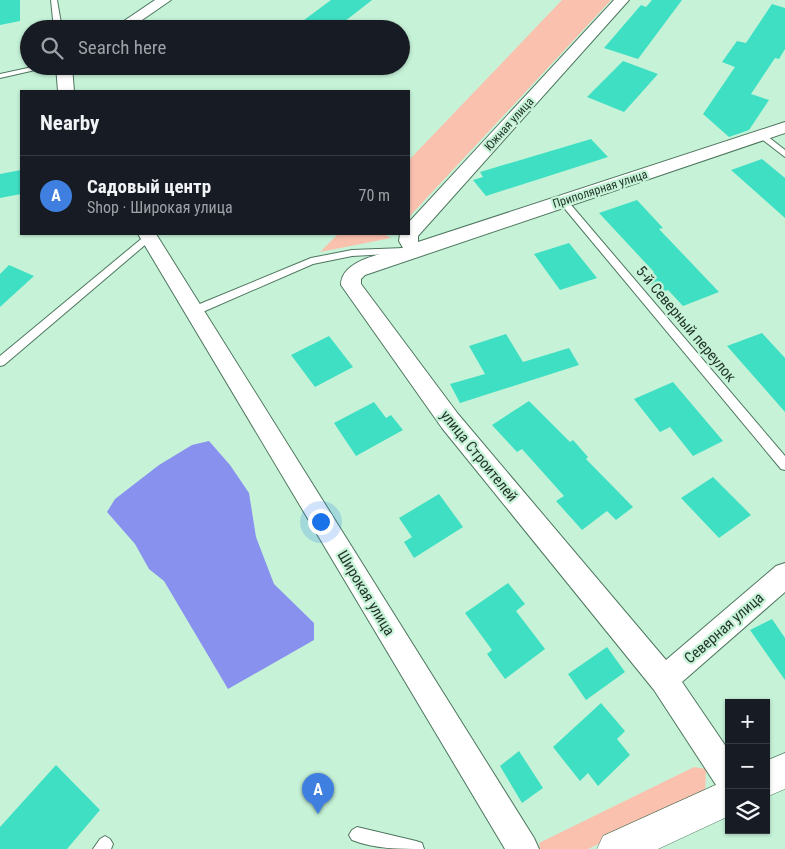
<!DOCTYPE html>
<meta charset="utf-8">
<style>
body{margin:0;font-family:"Roboto Condensed",sans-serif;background:#20242c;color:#f1f3f6}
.controls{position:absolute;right:15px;bottom:15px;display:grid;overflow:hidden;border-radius:0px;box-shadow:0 1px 4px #0004}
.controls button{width:45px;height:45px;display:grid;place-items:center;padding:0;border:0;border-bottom:1px solid #363941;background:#171b24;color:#f1f3f6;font:25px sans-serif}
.you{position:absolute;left:320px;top:521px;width:18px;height:18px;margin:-12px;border:4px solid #fff;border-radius:50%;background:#1a73e8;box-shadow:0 0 0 8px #1a73e833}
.badge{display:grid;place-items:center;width:32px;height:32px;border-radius:50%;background:#b45309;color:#fff;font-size:16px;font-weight:700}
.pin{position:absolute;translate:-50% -41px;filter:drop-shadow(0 1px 2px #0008)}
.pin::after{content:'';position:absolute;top:26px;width:18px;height:15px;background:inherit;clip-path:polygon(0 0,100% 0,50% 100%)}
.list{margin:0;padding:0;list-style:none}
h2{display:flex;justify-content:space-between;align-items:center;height:65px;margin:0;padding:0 20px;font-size:21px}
h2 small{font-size:16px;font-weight:400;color:#9ea1a6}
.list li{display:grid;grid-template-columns:32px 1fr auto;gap:15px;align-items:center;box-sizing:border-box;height:80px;padding:0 20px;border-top:1px solid #363941}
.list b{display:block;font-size:19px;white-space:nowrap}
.list p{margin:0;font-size:16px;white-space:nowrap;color:#9ea1a6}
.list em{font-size:16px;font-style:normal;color:#9ea1a6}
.icon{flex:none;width:28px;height:28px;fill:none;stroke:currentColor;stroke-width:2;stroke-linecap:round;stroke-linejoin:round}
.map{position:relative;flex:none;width:785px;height:849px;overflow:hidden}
.search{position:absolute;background:#171b24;box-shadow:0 1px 4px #0004;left:20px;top:20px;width:390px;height:55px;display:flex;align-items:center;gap:12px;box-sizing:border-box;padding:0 18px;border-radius:28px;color:#9ea1a6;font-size:19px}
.panel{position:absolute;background:#171b24;box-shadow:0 1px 4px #0004;left:20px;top:90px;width:390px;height:145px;border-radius:0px}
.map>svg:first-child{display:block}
.green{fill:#fbc1af}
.water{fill:#8991ee}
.building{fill:#3fdfc3}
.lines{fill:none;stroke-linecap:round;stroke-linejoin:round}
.service-casing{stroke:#4e765f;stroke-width:2}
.minor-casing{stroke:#4e765f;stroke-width:2}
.tertiary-casing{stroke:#4e765f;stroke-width:1}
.service{fill:#fff;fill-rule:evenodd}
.minor{fill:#fff;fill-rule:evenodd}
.tertiary{fill:#fff;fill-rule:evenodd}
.labels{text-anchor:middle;stroke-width:4.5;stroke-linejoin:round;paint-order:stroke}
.far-street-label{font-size:12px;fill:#24362b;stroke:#c6f3d8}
.street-label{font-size:15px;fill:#24362b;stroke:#c6f3d8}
</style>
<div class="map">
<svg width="785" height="849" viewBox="0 0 785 849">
<rect width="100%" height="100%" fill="#c6f3d8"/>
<path class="green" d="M562 0H611L409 217V160Z
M338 234H384L391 238 320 252Z
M694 767 706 769 705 796 588 849H540L539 843Z"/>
<path class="water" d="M209 441 230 465 249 493 256 537 274 584 314 623V640L228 689 164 581 149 569 135 544 107 512 115 499 159 465 192 445Z"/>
<path class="building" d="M0 0H20V21L0 25Z
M331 0H372L335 29H292Z
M652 0H682L638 59 604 48 641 5 646 7Z
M772 4 785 8V49L779 59 775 58 751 94 769 100 749 130 729 137 703 114 735 67 722 62 737 41 746 43Z
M623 61 658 74 624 112 587 97Z
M591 139 608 157 486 196 473 180 483 177 480 172Z
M762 159 785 178V218L731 170Z
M21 170V194L0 198V174Z
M637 200 663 228 659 229 719 292 683 306 668 290 659 293 644 276 654 272 599 213Z
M569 243 597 278 560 290 534 254Z
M9 265 34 276 0 307V274Z
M762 333 785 358V412L727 346Z
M506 334 523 362 569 348 579 365 460 403 450 384 485 374 469 346Z
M329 336 353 367 315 387 291 355Z
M673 382 723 441 693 456 670 427 660 432 634 399Z
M529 401 570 442 573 440 588 457 586 459 633 507 616 520 607 511 582 530 556 501 564 496 522 449 517 452 492 425Z
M374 402 386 418 391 415 403 430 356 456 334 423Z
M713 477 751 515 719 538 681 498Z
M439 494 463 527 414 558 404 542 412 537 399 518Z
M508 583 525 604 516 611 545 649 505 679 487 654 492 650 465 613Z
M772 619 785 638V680L750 630Z
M607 647 625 672 586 700 568 674Z
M601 703 625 731 617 739 630 755 598 786 588 773 580 781 553 747Z
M519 751 543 788 522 803 500 766Z
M56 765 100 810 67 849H0V827Z"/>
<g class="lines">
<defs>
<path id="service" d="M51 0H57L62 29H54Z
M37 66H53L0 78V74Z
M762 132 785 150V157L759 137 758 135Z
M563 198 566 199 785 456V470L781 469 560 203V199Z
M149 234 154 237 152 239 4 365 0 366V356L146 235Z
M404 248 409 251 407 253 352 256 313 264 198 314H190L189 311 190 308 311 258 352 250Z
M357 827 416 841 422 843 424 849C399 849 375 849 352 840L349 835 352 830Z
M105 836 110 839 113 844 111 849H93L100 839Z"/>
<path id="minor" d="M155 0H171L129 29H112Z
M614 0H629L418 236V242L785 122V133L365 275 361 279V284L458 414 666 660 776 566 785 563V592L682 682 729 751V792L718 788 654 690 442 428 341 285C341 260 382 254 403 248L399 241 400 234H409V222Z
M56 66H72L74 91H58Z
M138 234H156L534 838 539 849H505Z"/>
<path id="tertiary" d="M785 753V789L766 797V761Z
M729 779V816L658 849H597L603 836Z"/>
</defs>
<use href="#service" class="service-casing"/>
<use href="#minor" class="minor-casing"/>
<use href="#tertiary" class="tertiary-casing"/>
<use href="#service" class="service"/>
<use href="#minor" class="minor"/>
<use href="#tertiary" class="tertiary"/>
</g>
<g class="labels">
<g class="far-street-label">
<text transform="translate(509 124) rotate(-48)" y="4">Южная улица</text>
<text transform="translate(600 189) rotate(-18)" y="4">Приполярная улица</text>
</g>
<g class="street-label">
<text transform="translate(686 324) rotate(50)" y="5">5-й Северный переулок</text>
<text transform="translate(479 456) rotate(51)" y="5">улица Строителей</text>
<text transform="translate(366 593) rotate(59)" y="5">Широкая улица</text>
<text transform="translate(724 628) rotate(-41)" y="5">Северная улица</text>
</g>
</g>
</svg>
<div class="controls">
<button>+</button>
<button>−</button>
<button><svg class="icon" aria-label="layers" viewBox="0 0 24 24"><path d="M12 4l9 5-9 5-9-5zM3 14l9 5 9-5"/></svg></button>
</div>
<div class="you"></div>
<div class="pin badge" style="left:318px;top:814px;background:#3f7fe0">A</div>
<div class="search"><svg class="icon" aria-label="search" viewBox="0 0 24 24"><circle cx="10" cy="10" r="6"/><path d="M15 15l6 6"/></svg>Search here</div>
<section class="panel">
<h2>Nearby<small></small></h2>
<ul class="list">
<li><span class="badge" style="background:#3f7fe0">A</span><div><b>Садовый центр</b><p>Shop · Широкая улица</p></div><em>70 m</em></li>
</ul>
</section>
</div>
